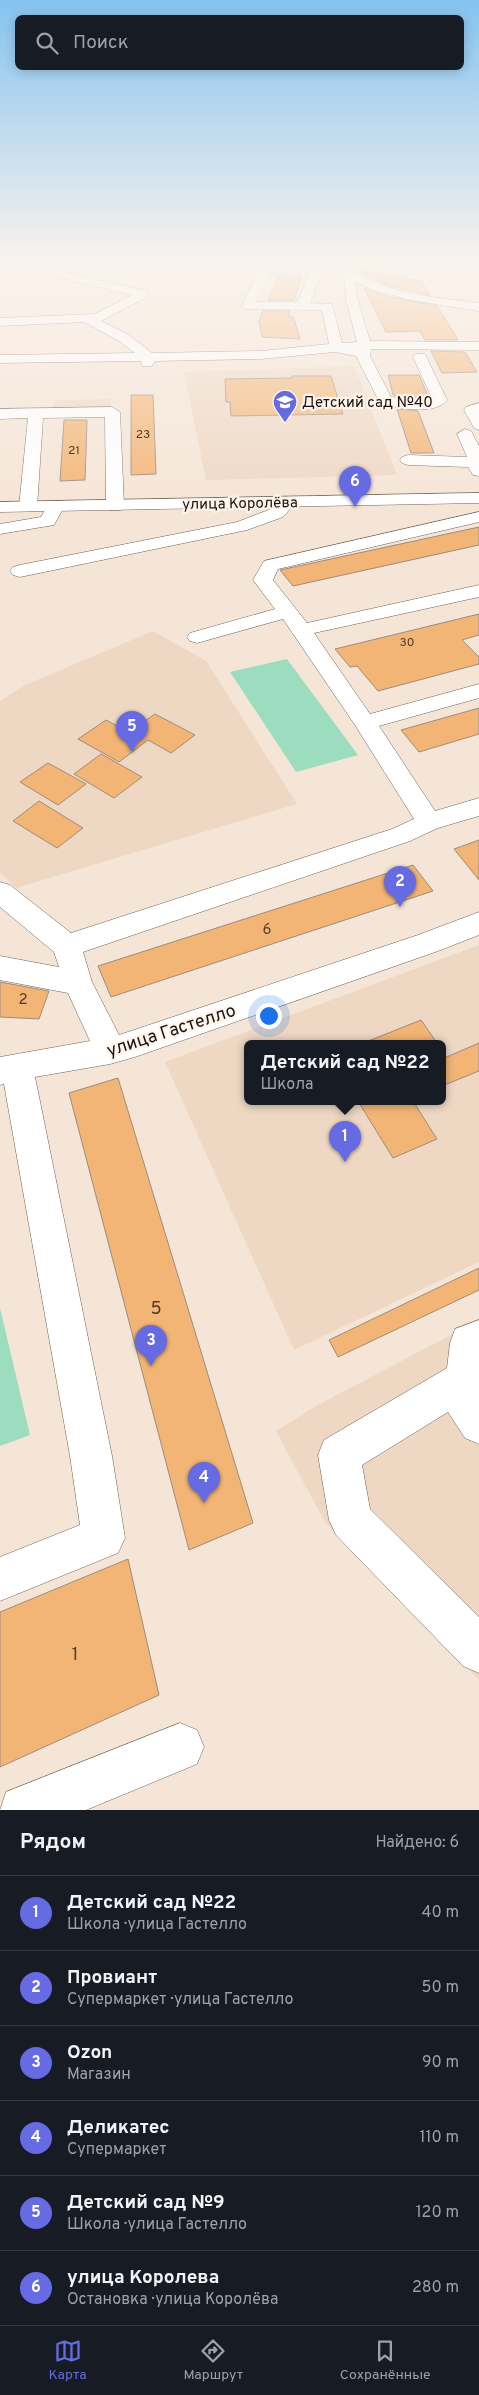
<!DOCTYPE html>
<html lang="ru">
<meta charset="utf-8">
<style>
body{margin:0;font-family:Overpass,sans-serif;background:#242831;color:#f1f3f6}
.you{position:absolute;left:268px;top:1015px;width:18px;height:18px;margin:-12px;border:4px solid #fff;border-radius:50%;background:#1a73e8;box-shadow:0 0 0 8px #1a73e833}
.badge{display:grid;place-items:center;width:32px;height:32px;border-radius:50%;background:#666ae3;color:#fff;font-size:16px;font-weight:700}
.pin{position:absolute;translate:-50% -41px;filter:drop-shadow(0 1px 2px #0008)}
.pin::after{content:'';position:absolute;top:26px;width:18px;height:15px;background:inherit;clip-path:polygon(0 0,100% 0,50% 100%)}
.popup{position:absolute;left:244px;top:1040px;width:202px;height:65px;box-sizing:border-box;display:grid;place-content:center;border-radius:8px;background:#171b24;filter:drop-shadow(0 1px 4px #0005);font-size:16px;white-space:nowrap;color:#9ea1a6}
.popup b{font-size:19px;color:#f1f3f6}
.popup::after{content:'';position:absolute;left:50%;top:100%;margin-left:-10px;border:10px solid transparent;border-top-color:#171b24}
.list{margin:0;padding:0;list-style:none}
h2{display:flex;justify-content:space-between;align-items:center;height:65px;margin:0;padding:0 20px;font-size:21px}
h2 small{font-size:16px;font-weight:400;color:#9ea1a6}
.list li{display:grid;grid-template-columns:32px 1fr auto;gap:15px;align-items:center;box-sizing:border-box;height:75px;padding:0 20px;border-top:1px solid #363941}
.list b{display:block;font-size:19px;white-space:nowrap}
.list p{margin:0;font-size:16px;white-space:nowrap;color:#9ea1a6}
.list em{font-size:16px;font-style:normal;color:#9ea1a6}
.icon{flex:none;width:28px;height:28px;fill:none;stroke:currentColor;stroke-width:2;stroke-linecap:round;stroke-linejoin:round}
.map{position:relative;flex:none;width:479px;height:1810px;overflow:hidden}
.search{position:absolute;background:#171b24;box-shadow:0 2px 12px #0003;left:15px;right:15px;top:15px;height:55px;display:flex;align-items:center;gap:12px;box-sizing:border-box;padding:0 18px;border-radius:8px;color:#9ea1a6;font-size:19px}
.sheet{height:515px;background:#171b24}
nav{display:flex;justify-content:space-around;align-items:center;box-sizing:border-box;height:70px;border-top:1px solid #363941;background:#171b24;font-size:14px;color:#9ea1a6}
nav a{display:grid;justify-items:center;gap:2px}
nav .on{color:#666ae3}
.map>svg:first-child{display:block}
.built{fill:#eed8c4;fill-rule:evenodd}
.green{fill:#9cddbf}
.building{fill:#f3b576;stroke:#9b8c7e}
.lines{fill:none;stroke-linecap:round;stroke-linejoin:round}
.minor-casing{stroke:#6e6154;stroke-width:1}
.major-casing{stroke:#6e6154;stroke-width:1}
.minor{fill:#fff;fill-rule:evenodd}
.major{fill:#fff;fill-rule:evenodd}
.labels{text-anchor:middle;stroke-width:4.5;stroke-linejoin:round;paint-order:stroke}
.far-number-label{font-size:12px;fill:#4f3b27}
.far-poi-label{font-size:15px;fill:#18120d;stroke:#fef4eb;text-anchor:start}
.far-street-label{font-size:15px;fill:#18120d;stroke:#fef4eb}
.number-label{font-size:15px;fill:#4f3b27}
.street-label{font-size:18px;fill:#18120d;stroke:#fef4eb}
.near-number-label{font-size:18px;fill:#4f3b27}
</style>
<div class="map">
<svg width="479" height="1810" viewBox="0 0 479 1810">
<rect width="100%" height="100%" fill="#f5e5d6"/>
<path class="built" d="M354 366 397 475 206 480 184 372Z
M111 399 109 409 53 410 55 400Z
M153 631 206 661 297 804 16 888 0 872V701L23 686Z
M479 945V1262L294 1350 165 1062ZM248 1043H442V1101H248Z
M479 1320V1680L325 1522 276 1431 316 1406Z"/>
<path class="green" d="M287 659 358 755 296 772 230 672Z
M0 1308 30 1435 0 1446Z"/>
<path class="building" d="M360 267H382L381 274 421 281 430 295 387 285 360 272Z
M279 275 302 276 294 300H268Z
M364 288 386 296 437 306 458 340H425L420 331 386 332Z
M263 311H290L288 317 293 316 300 339 262 337 259 321Z
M431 351 465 352 477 372 442 373Z
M388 375H419L428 396 412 398 393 395Z
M292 376H331L343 414 231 416 230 402H226L225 379 292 378Z
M131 395H153L156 474 131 475Z
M397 409 418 411 434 453H411Z
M64 420H87L85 480 60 481Z
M479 527V545L293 586 280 570Z
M479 614V635L462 640 479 657V664L378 691 357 666 350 667 335 649Z
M479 708V734L419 752 401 730Z
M155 714 195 735 171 753 148 740 119 762 78 739 106 720 129 732Z
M101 754 142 777 114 798 74 774Z
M48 763 86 784 58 805 20 782Z
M39 801 83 828 57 848 13 821Z
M479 840V880L454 849Z
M413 865 433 891 111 997 98 966Z
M0 982 49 991 39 1019 0 1017Z
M421 1020 437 1043H366V1042Z
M479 1043V1071L442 1086V1059Z
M118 1078 253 1523 189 1550 69 1093Z
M358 1101H413L437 1139 393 1158Z
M479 1268V1290L338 1357 329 1340Z
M128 1559 159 1695 0 1767V1612Z"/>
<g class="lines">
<defs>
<path id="minor" d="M147 259H158L159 262 177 267 337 269 339 271 337 273 321 274 310 303 332 304 342 343 357 342 346 300 344 275 350 272 354 273 358 300 370 341 479 342V350L371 349 370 356 391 397 412 400 432 398 413 357 415 354H425L447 400C435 416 396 408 380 403L356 356 335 352 261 359 155 361 152 366H142L141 361 0 363V355L135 353 119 341 84 322 0 326V318L95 314 132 295 31 271 0 268V262L31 265 147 291 149 294 147 297 101 321 129 335 152 353 261 351 329 344 322 310 244 309 242 306 258 273H177L149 266ZM269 273 310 274 297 302H256Z
M479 403V430L474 428 464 410 466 407Z
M112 407 120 412 124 506 121 510H109L106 506 105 417 43 418 37 507 34 511H22L19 507 28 418 0 419V409Z
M465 429 471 431 479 446V476L473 475 468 467 408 465 402 463 400 460 402 457 408 455 467 457 457 434Z
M287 497 293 498 296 502 283 517 247 530 20 577 13 575 10 571 13 567 20 565 237 522 271 509 281 498Z
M55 502 61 503 64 507 54 525 0 534V524L41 517 49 503Z
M479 512V522L278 569 273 580 307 623 479 585V597L314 633 370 714 479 684V698L379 726 435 811 479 798V816L438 828 410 841 83 952 92 982 119 1035 418 935 479 912V935L438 951 135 1057 110 1064 35 1077 112 1456 125 1538 118 1553 0 1601V1557L80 1525 70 1456 4 1084 0 1085V1057L90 1041 68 993 0 980V956L59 967 54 952 0 907V882L10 885 71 933 392 829 414 819 355 725 283 619 197 643 190 641 187 637 190 633 275 609 253 580 264 561Z
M479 1320V1444L465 1438 448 1412 362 1465 370 1509 479 1617V1673L463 1666 336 1535 329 1520 318 1455 324 1440 447 1368 450 1343 455 1329Z
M180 1723 197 1730 204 1747 197 1764 86 1810H0L6 1792Z"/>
<path id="major" d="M334 259H344C365 293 442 298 479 303V311C445 305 365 297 341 272 338 269 336 263 334 259Z
M479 493V503L0 512V502Z"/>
</defs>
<use href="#minor" class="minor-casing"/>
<use href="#major" class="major-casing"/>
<use href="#minor" class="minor"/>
<use href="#major" class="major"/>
</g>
<linearGradient id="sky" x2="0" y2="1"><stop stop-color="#85c3f0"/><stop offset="0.51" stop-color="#faf3ed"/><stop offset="1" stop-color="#faf3ed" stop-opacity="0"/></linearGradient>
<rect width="479" height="512" fill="url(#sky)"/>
<defs>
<symbol id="school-pin" viewBox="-11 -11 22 30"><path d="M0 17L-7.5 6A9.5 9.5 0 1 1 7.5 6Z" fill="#666ae3" stroke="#fef4eb"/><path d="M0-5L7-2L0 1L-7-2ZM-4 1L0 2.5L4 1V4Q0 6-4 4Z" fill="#fff"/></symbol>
</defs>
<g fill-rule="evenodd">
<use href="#school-pin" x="271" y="388" width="28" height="38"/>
</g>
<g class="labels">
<g class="far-number-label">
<text x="143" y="438">23</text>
<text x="74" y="454">21</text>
<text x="407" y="646">30</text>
</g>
<g class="far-poi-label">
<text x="302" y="407">Детский сад №40</text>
</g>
<g class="far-street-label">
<text transform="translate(240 503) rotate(-1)" y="5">улица Королёва</text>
</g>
<g class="number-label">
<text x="267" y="934">6</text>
<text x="23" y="1004">2</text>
</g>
<g class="street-label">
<text transform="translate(171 1030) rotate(-18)" y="6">улица Гастелло</text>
</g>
<g class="near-number-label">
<text x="156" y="1314">5</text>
<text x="75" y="1660">1</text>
</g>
</g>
</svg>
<div class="you"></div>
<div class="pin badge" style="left:345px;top:1162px">1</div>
<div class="popup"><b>Детский сад №22</b>Школа</div>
<div class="pin badge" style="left:400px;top:907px">2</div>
<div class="pin badge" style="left:151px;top:1366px">3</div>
<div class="pin badge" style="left:204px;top:1503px">4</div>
<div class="pin badge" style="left:132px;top:752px">5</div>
<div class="pin badge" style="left:355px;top:507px">6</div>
<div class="search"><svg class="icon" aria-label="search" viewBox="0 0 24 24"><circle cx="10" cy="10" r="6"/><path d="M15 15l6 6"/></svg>Поиск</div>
</div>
<section class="sheet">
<h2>Рядом<small>Найдено: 6</small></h2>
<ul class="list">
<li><span class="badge">1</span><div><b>Детский сад №22</b><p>Школа · улица Гастелло</p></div><em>40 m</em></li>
<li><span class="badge">2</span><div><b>Провиант</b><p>Супермаркет · улица Гастелло</p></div><em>50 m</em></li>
<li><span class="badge">3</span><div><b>Ozon</b><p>Магазин</p></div><em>90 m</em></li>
<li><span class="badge">4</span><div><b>Деликатес</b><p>Супермаркет</p></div><em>110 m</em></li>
<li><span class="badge">5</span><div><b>Детский сад №9</b><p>Школа · улица Гастелло</p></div><em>120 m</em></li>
<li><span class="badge">6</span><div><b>улица Королева</b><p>Остановка · улица Королёва</p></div><em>280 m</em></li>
</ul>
</section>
<nav>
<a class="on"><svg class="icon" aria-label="map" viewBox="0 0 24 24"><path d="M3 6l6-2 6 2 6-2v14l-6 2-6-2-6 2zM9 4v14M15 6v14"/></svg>Карта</a>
<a><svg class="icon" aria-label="directions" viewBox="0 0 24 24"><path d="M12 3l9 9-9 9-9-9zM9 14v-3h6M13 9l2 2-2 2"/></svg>Маршрут</a>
<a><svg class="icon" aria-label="saved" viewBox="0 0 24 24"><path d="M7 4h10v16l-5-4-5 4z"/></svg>Сохранённые</a>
</nav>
